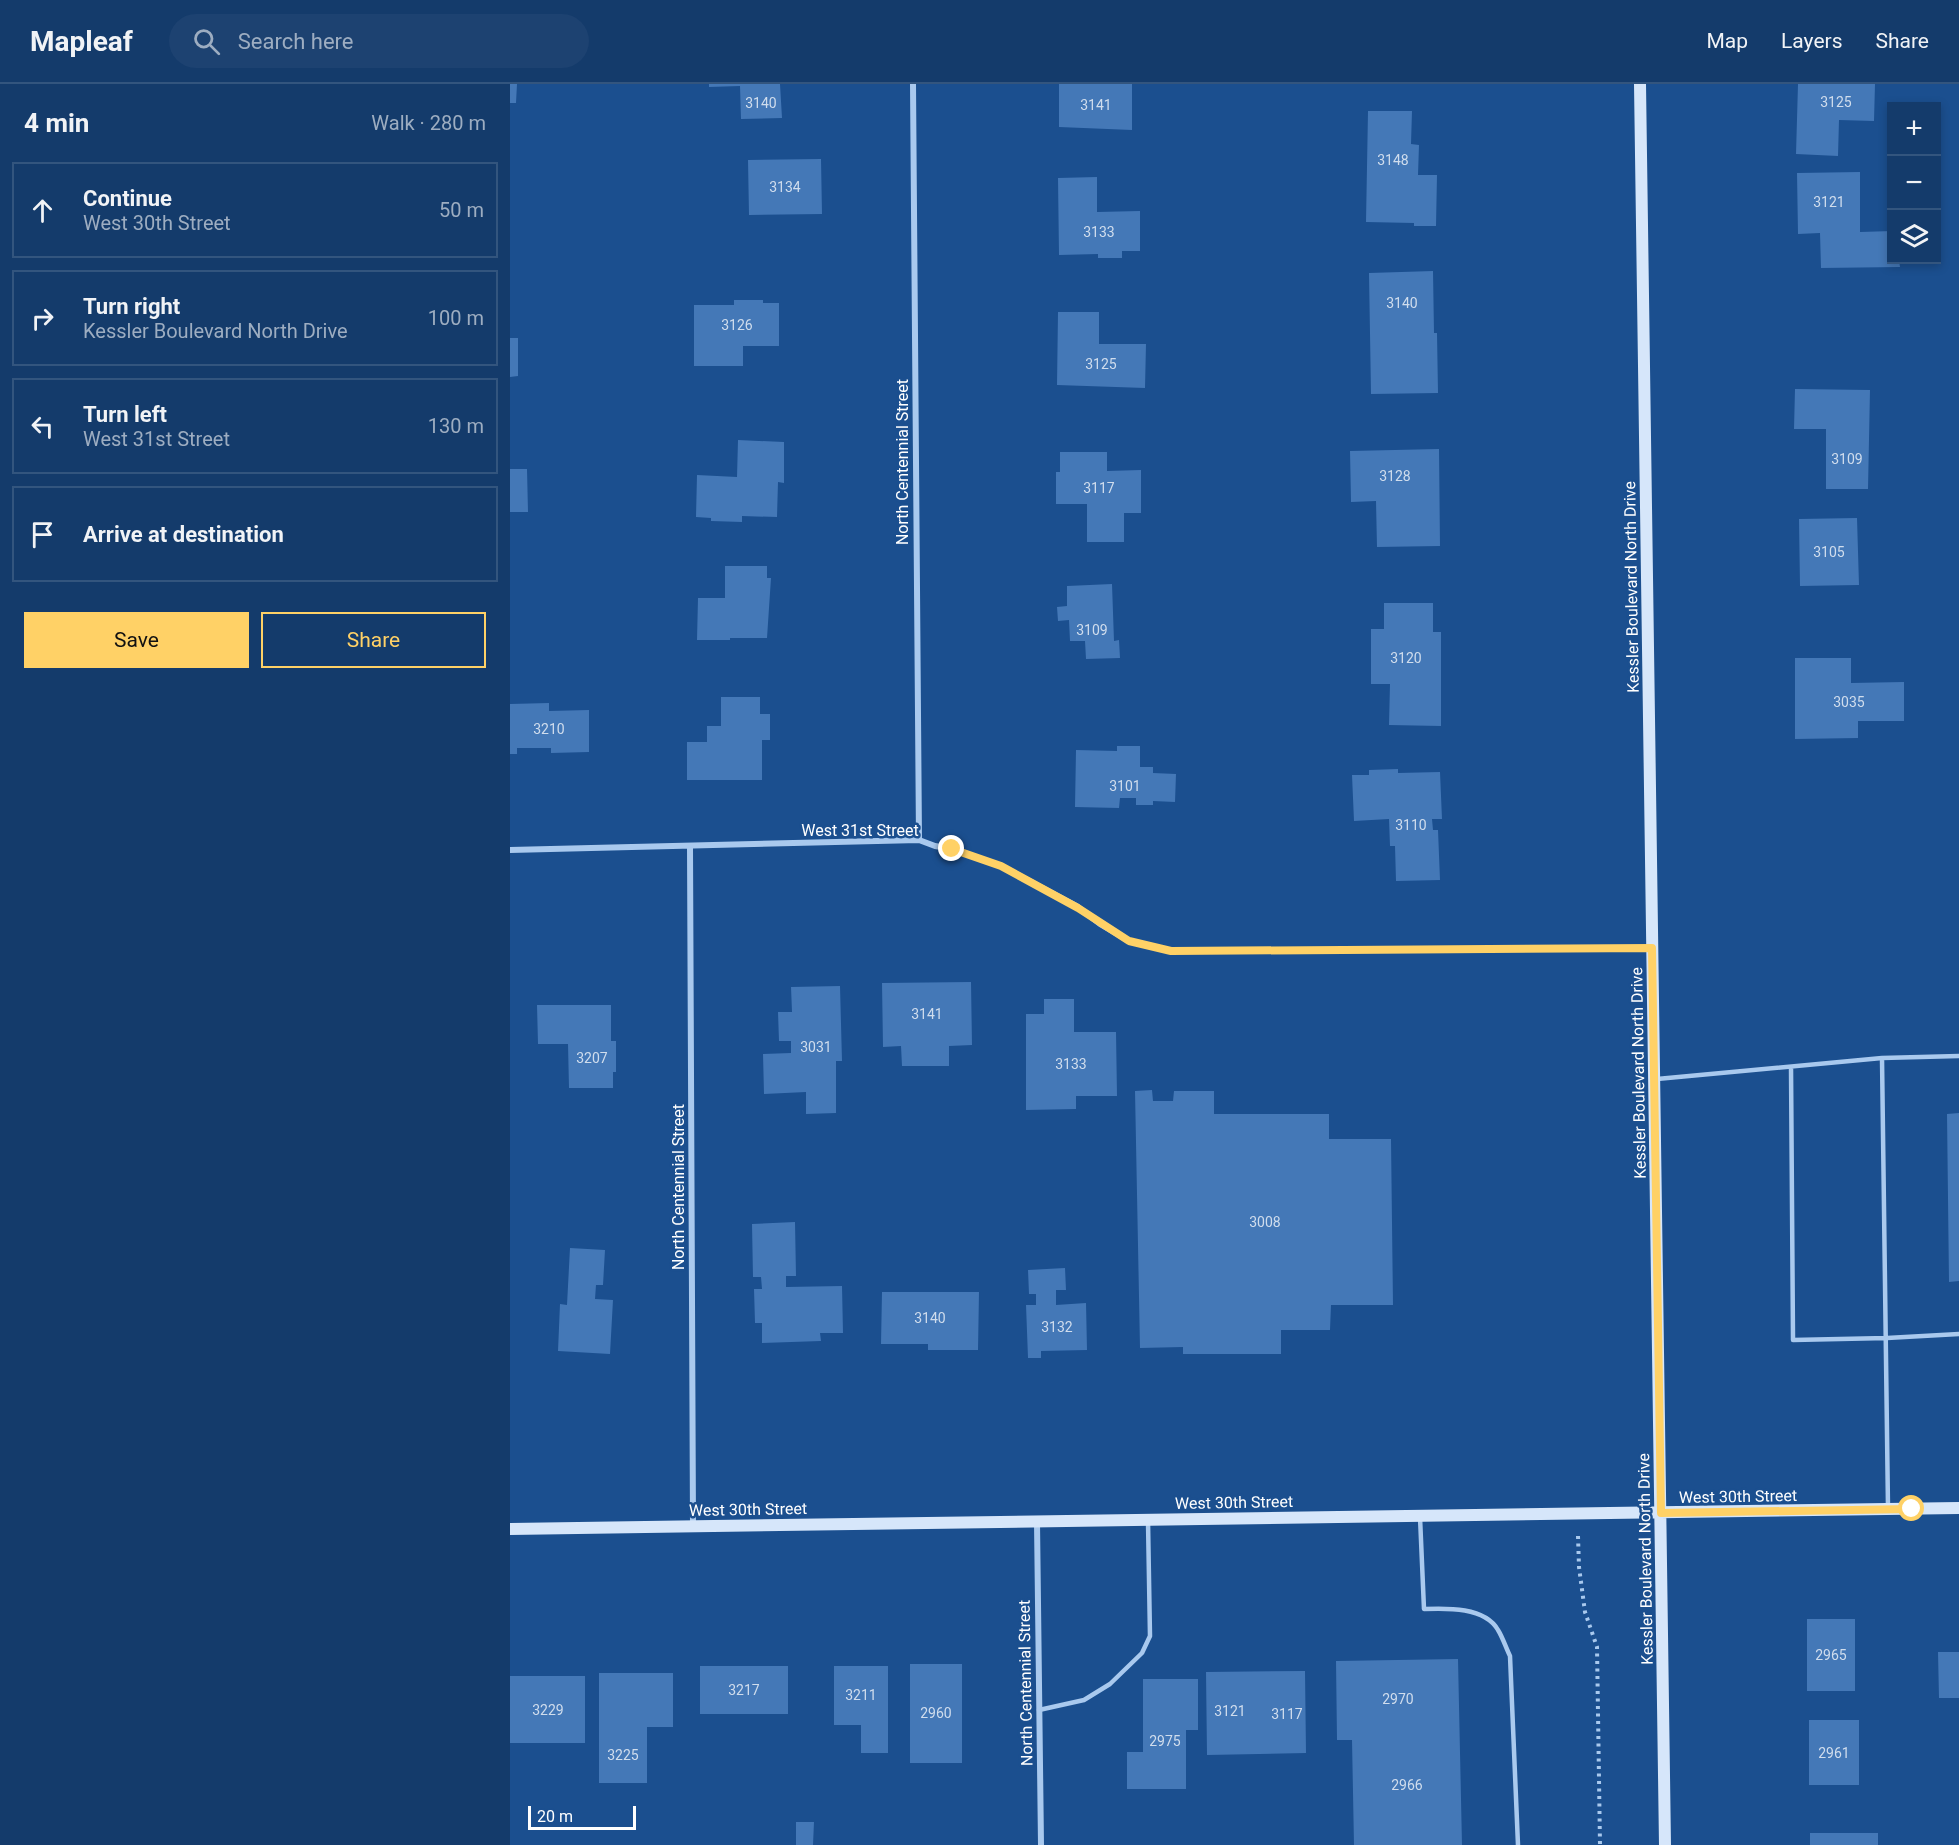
<!DOCTYPE html>
<meta charset="utf-8">
<style>
body{margin:0;font-family:Roboto,sans-serif;background:#1d4271;color:#f1f3f6}
.controls{position:absolute;right:18px;top:18px;display:grid;overflow:hidden;border-radius:0px;box-shadow:0 3px 9px #0003}
.controls button{width:54px;height:54px;display:grid;place-items:center;padding:0;border:0;border-bottom:2px solid #33557e;background:#143b6b;color:#f1f3f6;font:30px sans-serif}
.scale{position:absolute;left:18px;bottom:15px;width:108px;box-sizing:border-box;padding-left:6px;border:3px solid #fff;border-top:0;font-size:16px;line-height:21px;white-space:nowrap;color:#fff;-webkit-text-stroke:4px #1b4f8f;paint-order:stroke}
.stop{position:absolute;width:18px;height:18px;margin:-14px;border:4px solid #ffd166;border-radius:50%;background:#fff}
.stop.end{background:#ffd166;border-color:#fff;box-shadow:0 2px 6px #0008}
.list{margin:0;padding:0;list-style:none}
h2{display:flex;justify-content:space-between;align-items:center;height:78px;margin:0;padding:0 24px;font-size:26px}
h2 small{font-size:20px;font-weight:400;color:#9dadc1}
.list li{display:grid;grid-template-columns:39px 1fr auto;gap:18px;align-items:center;box-sizing:border-box;height:96px;margin:0 12px 12px;padding:0 12px;border:2px solid #33557e;border-radius:0px}
.list b{display:block;font-size:22px;white-space:nowrap}
.list p{margin:0;font-size:20px;white-space:nowrap;color:#9dadc1}
.list em{font-size:20px;font-style:normal;color:#9dadc1}
.actions{display:flex;gap:12px;padding:18px 24px}
.actions a{flex:1;padding:14px 0;border:2px solid #ffd166;border-radius:0px;text-align:center;font-size:21px;color:#ffd166}
.actions .main{background:#ffd166;color:#111}
.icon{flex:none;width:33px;height:33px;fill:none;stroke:currentColor;stroke-width:2;stroke-linecap:round;stroke-linejoin:round}
.map{position:relative;flex:none;width:1449px;height:1761px;overflow:hidden}
header{display:flex;align-items:center;gap:36px;box-sizing:border-box;height:84px;padding:0 30px;background:#143b6b;border-bottom:2px solid #33557e}
header strong{font-size:28px}
nav{display:flex;gap:33px;margin-inline-start:auto;font-size:21px}
.search{width:420px;height:54px;background:#1d4271;display:flex;align-items:center;gap:15px;box-sizing:border-box;padding:0 21px;border-radius:33px;color:#9dadc1;font-size:22px}
main{display:flex}
aside{flex:1;background:#143b6b}
.map>svg:first-child{display:block}
.building{fill:#4478b7}
.lines{fill:none;stroke-linecap:round;stroke-linejoin:round}
.path{stroke:#a9c9ee;stroke-width:4;stroke-dasharray:3 4.5;stroke-linecap:butt}
.service{stroke:#a9c9ee;stroke-width:4.5}
.minor{stroke:#a9c9ee;stroke-width:6}
.secondary{stroke:#d6e6fa;stroke-width:12}
.route{stroke:#ffd166;stroke-width:8}
.labels{text-anchor:middle;stroke-width:5;stroke-linejoin:round;paint-order:stroke}
.number-label{font-size:14px;fill:#d0dded}
.street-label{font-size:16px;fill:#fff;stroke:#1b4f8f}
</style>
<header>
<strong>Mapleaf</strong>
<div class="search"><svg class="icon" aria-label="search" viewBox="0 0 24 24"><circle cx="10" cy="10" r="6"/><path d="M15 15l6 6"/></svg>Search here</div>
<nav><a>Map</a><a>Layers</a><a>Share</a></nav>
</header>
<main>
<aside>
<h2>4 min<small>Walk · 280 m</small></h2>
<ul class="list">
<li><svg class="icon" aria-label="ahead" viewBox="0 0 24 24"><path d="M12 20V5M6 11l6-6 6 6"/></svg><div><b>Continue</b><p>West 30th Street</p></div><em>50 m</em></li>
<li><svg class="icon" aria-label="right" viewBox="0 0 24 24"><path d="M7 20v-9h11M14 6l5 5-5 5"/></svg><div><b>Turn right</b><p>Kessler Boulevard North Drive</p></div><em>100 m</em></li>
<li><svg class="icon" aria-label="left" viewBox="0 0 24 24"><path d="M17 20v-9H6M10 6l-5 5 5 5"/></svg><div><b>Turn left</b><p>West 31st Street</p></div><em>130 m</em></li>
<li><svg class="icon" aria-label="arrive" viewBox="0 0 24 24"><path d="M6 21V4h12l-3 4 3 4H6"/></svg><div><b>Arrive at destination</b></div></li>
</ul>
<div class="actions"><a class="main">Save</a><a>Share</a></div>
</aside>
<div class="map">
<svg width="1449" height="1761" viewBox="0 0 1449 1761">
<rect width="100%" height="100%" fill="#1b4f8f"/>
<path class="building" d="M0 0H7L6 19H0Z
M199 0H270L272 34 231 35 230 2 199 3Z
M549 0H622V46L549 43Z
M1288 0H1365L1364 37 1329 36 1328 72 1286 70Z
M858 27H902L901 60 909 61 908 91H927L926 142H904V139L856 138Z
M311 75 312 130 239 131 238 76Z
M1350 88V148L1382 147V176H1389L1390 183 1311 184 1310 149 1288 150 1287 89Z
M587 93V128L630 127V167H612V174H588V170L549 171 548 94Z
M923 187 924 249H927L928 309 861 310 859 189Z
M224 216H253V219H269V262H233V282H184V221H224Z
M548 228H589V260H636L635 304 547 301Z
M0 254H8V292L0 293Z
M1285 305 1360 306 1358 405H1316V345H1284Z
M228 356 274 358V399L268 398 267 433 232 432V438L201 437V434L186 433 187 391 227 393Z
M929 365 930 462 867 463 866 417 841 418 840 367Z
M550 368H597V387L631 386V429H614V458H577V420H546V388H550Z
M0 385H17L18 428H0Z
M1347 434 1349 501 1290 502 1289 435Z
M215 482H257V494H261L257 554H220V556H187L188 514H215Z
M602 500 604 557 609 556 610 574 576 575 575 557H560L559 536 548 537 547 523 557 522V502Z
M874 519H923V548H931V642L879 641 880 600H861V545H874Z
M1285 574H1341V599L1394 598V637H1348V654L1285 655Z
M211 613H250V630H260V656H252V696H177V658H197V642H211Z
M39 619V627L79 626V668L41 669V664H7V670H0V620Z
M607 662H630V683H643V689L666 690 665 718 643 717V721H626V714H610L609 724 565 723 566 666 607 667Z
M888 685V689L930 688 932 735H922L923 746H928L930 796 886 797 885 762H880L879 735 844 737 842 691H859V686Z
M461 898 462 961 439 962V982H392L391 962 373 963 372 899Z
M330 902 332 977H326V1029L296 1030V1008L254 1010 253 970 281 969V957H269L268 928H282L281 903Z
M534 915H564V948H606L607 1012H566V1025L516 1026V930H534Z
M27 921H101V957H106V988H103V1004H59L58 960H28Z
M642 1006 643 1017H663L664 1007H704V1030H819V1055H881L883 1221H821L820 1246H771V1270H673V1263L630 1264 625 1007Z
M1449 1029V1197L1439 1198 1437 1030Z
M285 1138 286 1192H276V1203L332 1202 333 1249H310L311 1257 252 1259V1239H245L244 1205H252L251 1193H243L242 1140Z
M60 1164 95 1166 93 1201H86L85 1215 103 1216 100 1270 48 1267 50 1220 57 1221Z
M555 1184 556 1206H546V1221L576 1219 577 1266 531 1267V1274H518L516 1221H526V1210H519L518 1186Z
M372 1208H469L468 1266H418V1260H371Z
M1297 1535H1345V1607H1297Z
M1428 1568H1449V1614H1429Z
M948 1575 952 1761H844L842 1656H827L826 1577Z
M400 1580H452V1679H400Z
M190 1582H278V1630H190Z
M324 1582H378V1669H351V1641H324Z
M795 1587 796 1669 697 1671 696 1588Z
M89 1589H163V1643H137V1699H89Z
M0 1592H75V1659H0Z
M633 1595H688V1646H676V1705H617V1668H633Z
M1299 1636H1349V1701H1299Z
M286 1738H304L303 1761H286Z
M1300 1749H1368V1761H1300Z"/>
<g class="lines">
<path class="path" d="M1068 1452 1069 1483 1075 1528 1087 1563 1090 1761"/>
<path class="service" d="M1372 974 1378 1424
M1281 983 1283 1256 1377 1254 1449 1250
M1147 995 1372 974 1449 972
M910 1433 914 1525C937 1524 975 1523 988 1546 993 1554 996 1564 1000 1572L1008 1761
M529 1626 574 1616 600 1600 632 1569 640 1552 638 1437"/>
<path class="minor" d="M403 0 409 756
M180 763 183 1442
M0 766 409 756 425 762 443 765 491 782 568 823 590 840 619 857 661 867 1142 864
M527 1438 531 1761"/>
<path class="secondary" d="M1130 0 1155 1761
M0 1445 1449 1424"/>
</g>
<g class="lines">
<path class="route" d="M442 765 491 782 568 824 619 857 661 867 1142 864 1151 1429 1402 1425"/>
</g>
<g class="labels">
<g class="number-label">
<text x="1326" y="23">3125</text>
<text x="251" y="24">3140</text>
<text x="586" y="26">3141</text>
<text x="883" y="81">3148</text>
<text x="275" y="108">3134</text>
<text x="1319" y="123">3121</text>
<text x="589" y="153">3133</text>
<text x="892" y="224">3140</text>
<text x="227" y="246">3126</text>
<text x="591" y="285">3125</text>
<text x="1337" y="380">3109</text>
<text x="885" y="397">3128</text>
<text x="589" y="409">3117</text>
<text x="1319" y="473">3105</text>
<text x="582" y="551">3109</text>
<text x="896" y="579">3120</text>
<text x="1339" y="623">3035</text>
<text x="39" y="650">3210</text>
<text x="615" y="707">3101</text>
<text x="901" y="746">3110</text>
<text x="417" y="935">3141</text>
<text x="306" y="968">3031</text>
<text x="82" y="979">3207</text>
<text x="561" y="985">3133</text>
<text x="755" y="1143">3008</text>
<text x="420" y="1239">3140</text>
<text x="547" y="1248">3132</text>
<text x="1321" y="1576">2965</text>
<text x="234" y="1611">3217</text>
<text x="351" y="1616">3211</text>
<text x="888" y="1620">2970</text>
<text x="38" y="1631">3229</text>
<text x="720" y="1632">3121</text>
<text x="426" y="1634">2960</text>
<text x="777" y="1635">3117</text>
<text x="655" y="1662">2975</text>
<text x="1324" y="1674">2961</text>
<text x="113" y="1676">3225</text>
<text x="897" y="1706">2966</text>
</g>
<g class="street-label">
<text transform="translate(392 378) rotate(-90)" y="6">North Centennial Street</text>
<text transform="translate(1121 503) rotate(-91)" y="6">Kessler Boulevard North Drive</text>
<text x="350" y="752">West 31st Street</text>
<text transform="translate(1128 989) rotate(-91)" y="6">Kessler Boulevard North Drive</text>
<text transform="translate(168 1103) rotate(-90)" y="6">North Centennial Street</text>
<text transform="translate(1228 1412) rotate(-1)" y="6">West 30th Street</text>
<text transform="translate(724 1418) rotate(-1)" y="6">West 30th Street</text>
<text transform="translate(238 1425) rotate(-1)" y="6">West 30th Street</text>
<text transform="translate(1135 1475) rotate(-91)" y="6">Kessler Boulevard North Drive</text>
<text transform="translate(515 1599) rotate(-91)" y="6">North Centennial Street</text>
</g>
</g>
</svg>
<div class="controls">
<button>+</button>
<button>−</button>
<button><svg class="icon" aria-label="layers" viewBox="0 0 24 24"><path d="M12 4l9 5-9 5-9-5zM3 14l9 5 9-5"/></svg></button>
</div>
<div class="scale">20 m</div>
<div class="stop" style="left:1402px;top:1425px"></div>
<div class="stop end" style="left:442px;top:765px"></div>
</div>
</main>
